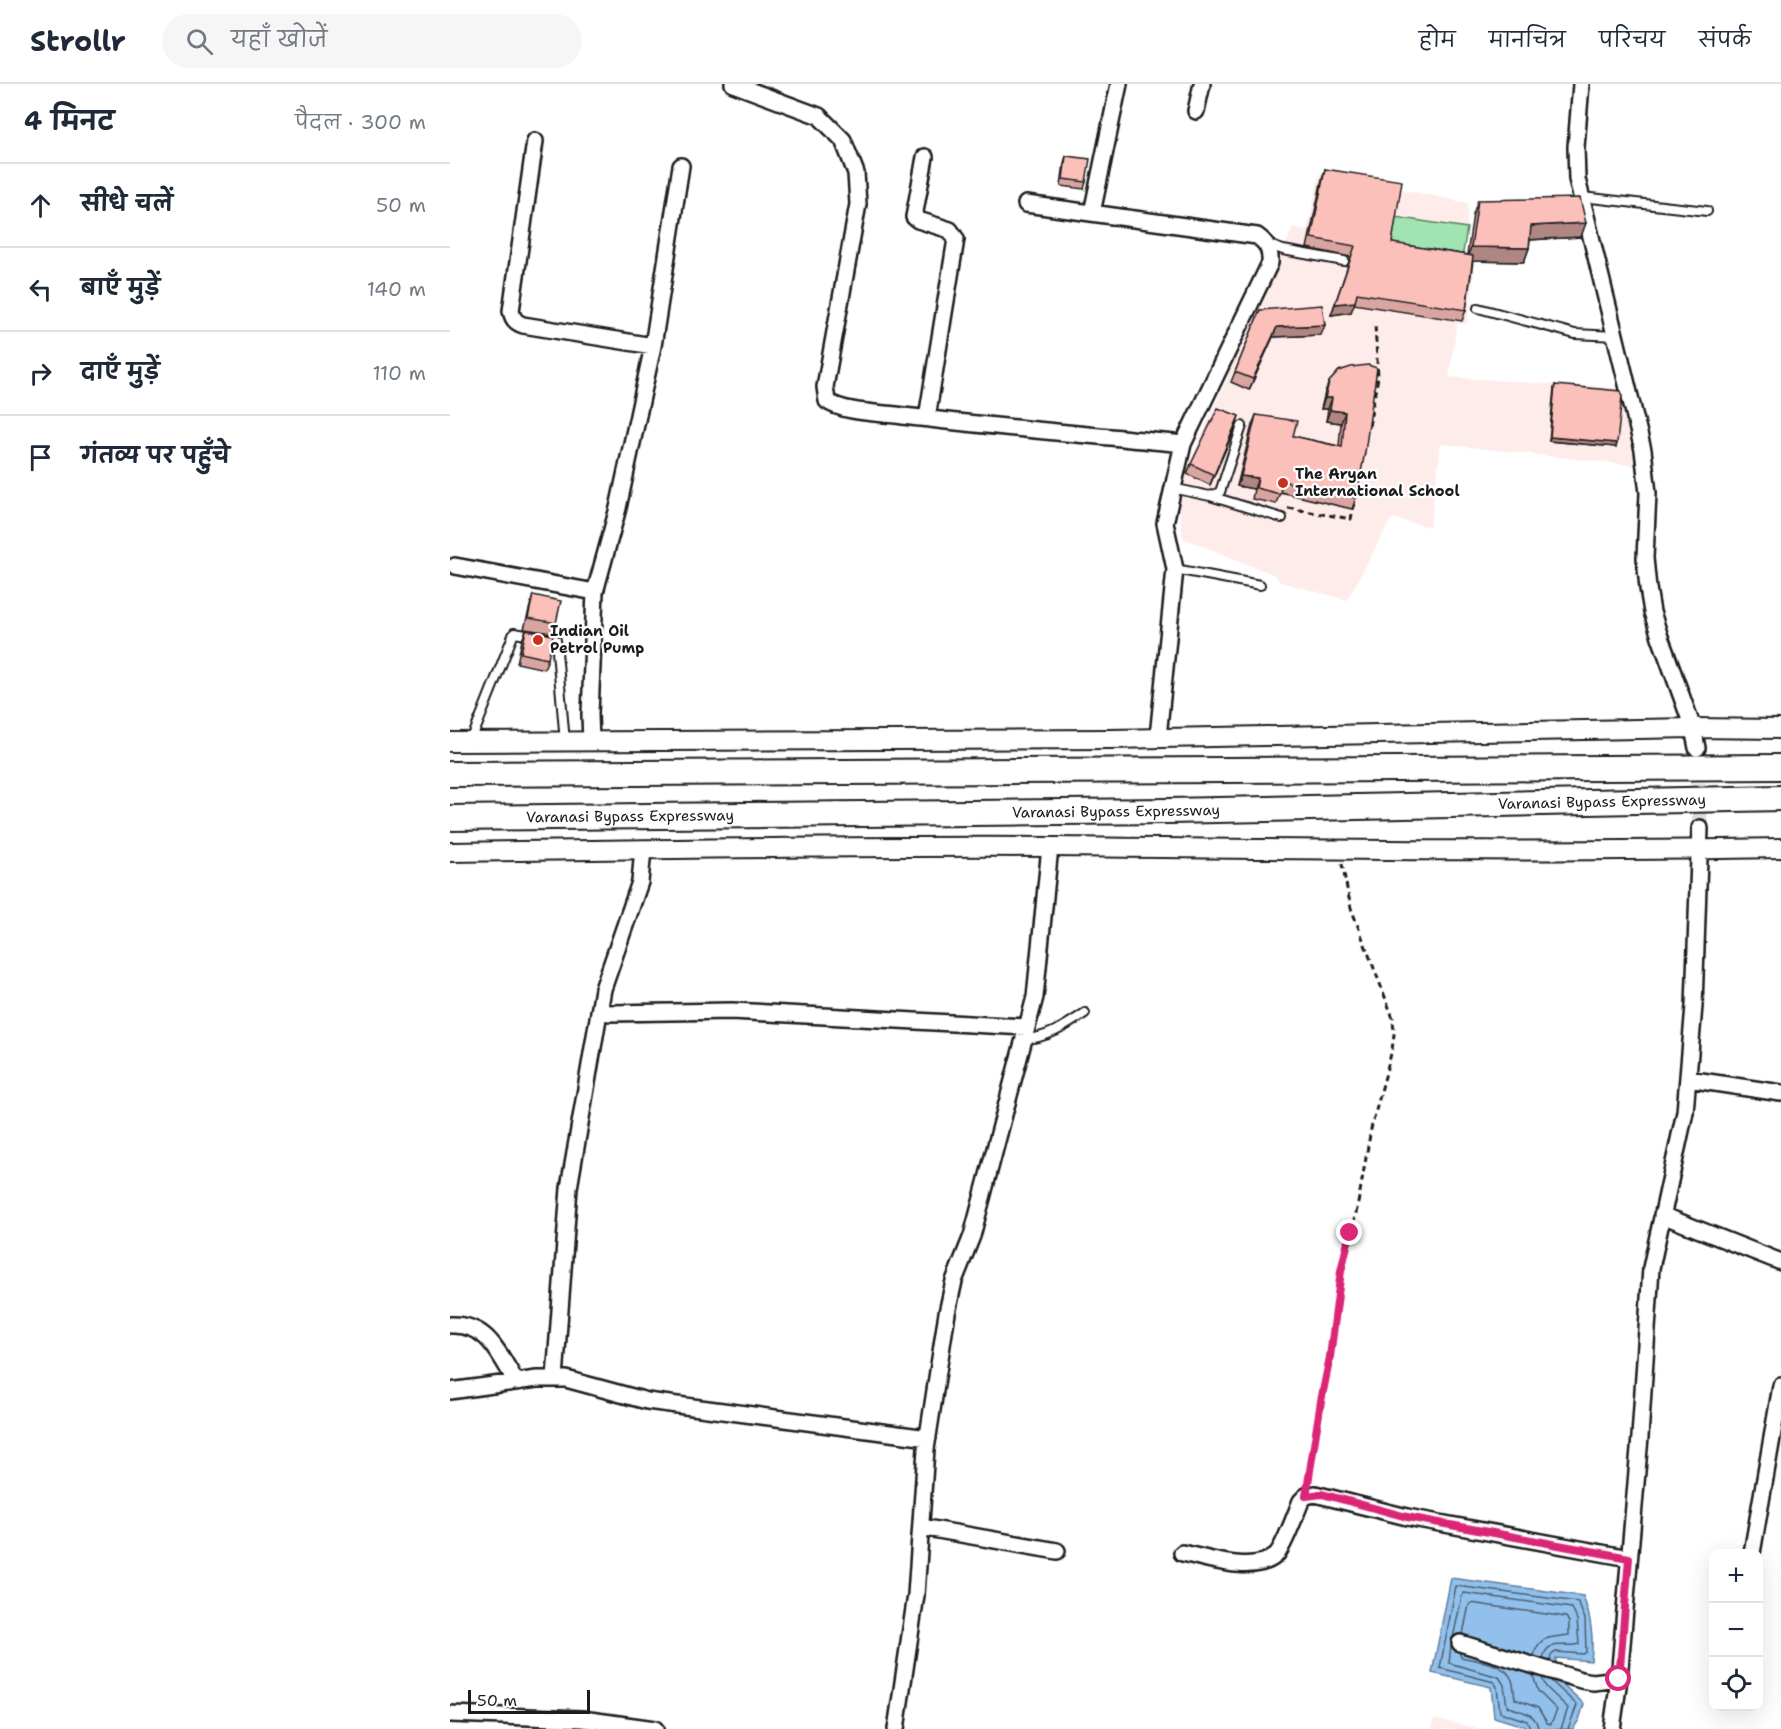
<!DOCTYPE html>
<html lang="hi">
<meta charset="utf-8">
<style>
body{margin:0;font-family:"Shantell Sans","Playpen Sans Deva",sans-serif;background:#f6f6f7;color:#1f2937}
.controls{position:absolute;right:18px;bottom:18px;display:grid;overflow:hidden;border-radius:12px;box-shadow:0 6px 24px #0002}
.controls button{width:54px;height:54px;display:grid;place-items:center;padding:0;border:0;border-bottom:2px solid #e0e1e3;background:#fff;color:#1f2937;font:30px sans-serif}
.scale{position:absolute;left:18px;bottom:15px;width:122px;box-sizing:border-box;padding-left:6px;border:3px solid #1c1c1c;border-top:0;font-size:16px;line-height:21px;white-space:nowrap;color:#1c1c1c;-webkit-text-stroke:4px #fff;paint-order:stroke}
.stop{position:absolute;width:18px;height:18px;margin:-14px;border:4px solid #db2777;border-radius:50%;background:#fff}
.stop.end{background:#db2777;border-color:#fff;box-shadow:0 2px 6px #0008}
.list{margin:0;padding:0;list-style:none}
h2{display:flex;justify-content:space-between;align-items:center;height:78px;margin:0;padding:0 24px;font-size:26px}
h2 small{font-size:20px;font-weight:400;color:#747a83}
.list li{display:grid;grid-template-columns:39px 1fr auto;gap:18px;align-items:center;box-sizing:border-box;height:84px;padding:0 24px;border-top:2px solid #e0e1e3}
.list b{display:block;font-size:22px;white-space:nowrap}
.list em{font-size:20px;font-style:normal;color:#747a83}
.icon{flex:none;width:33px;height:33px;fill:none;stroke:currentColor;stroke-width:2;stroke-linecap:round;stroke-linejoin:round}
.map{position:relative;flex:none;width:1331px;height:1645px;overflow:hidden}
header{display:flex;align-items:center;gap:36px;box-sizing:border-box;height:84px;padding:0 30px;background:#fff;border-bottom:2px solid #e0e1e3}
header strong{font-size:28px}
nav{display:flex;gap:33px;margin-inline-start:auto;font-size:21px}
.search{width:420px;height:54px;background:#f6f6f7;display:flex;align-items:center;gap:15px;box-sizing:border-box;padding:0 21px;border-radius:33px;color:#747a83;font-size:22px}
main{display:flex}
aside{flex:1;background:#fff}
.map>svg:first-child{display:block}
.built{fill:#feeceb}
.green{fill:#9fe4b1;stroke:#5e8066;stroke-width:1.5}
.water{fill:#91c0ec;stroke:#627e99;stroke-width:1.5}
.lines{fill:none;stroke-linecap:round;stroke-linejoin:round}
.shore{stroke:#4b5e6f;stroke-width:1.5}
.minor-tunnel{stroke:#ddd;stroke-width:15;stroke-dasharray:15 8;stroke-linecap:butt}
.service-casing{stroke:#1c1c1c;stroke-width:12}
.minor-casing{stroke:#1c1c1c;stroke-width:20}
.tertiary-casing{stroke:#1c1c1c;stroke-width:22}
.trunk-casing{stroke:#1c1c1c;stroke-width:28}
.path{stroke:#1c1c1c;stroke-width:3;stroke-dasharray:6 4.5;stroke-linecap:butt}
.service{stroke:#fff;stroke-width:8}
.minor{stroke:#fff;stroke-width:15}
.tertiary{stroke:#fff;stroke-width:18}
.trunk{stroke:#fff;stroke-width:24}
.wall{fill:#d9a5a1;stroke:#1c1c1c;stroke-width:1.5}
.shaded-wall{fill:#b08683;stroke:#1c1c1c;stroke-width:1.5}
.building{fill:#fcc0bb;stroke:#1c1c1c;stroke-width:1.5}
.route{stroke:#db2777;stroke-width:8}
.poi-dot{fill:#c8321e;stroke:#fff;stroke-width:2}
.labels{text-anchor:middle;stroke-width:4.5;stroke-linejoin:round;paint-order:stroke}
.poi-label{font-size:15px;font-weight:bold;fill:#1c1c1c;stroke:#fff;text-anchor:start}
.street-label{font-size:15px;fill:#1c1c1c;stroke:#fff}
</style>
<header>
<strong>Strollr</strong>
<div class="search"><svg class="icon" aria-label="search" viewBox="0 0 24 24"><circle cx="10" cy="10" r="6"/><path d="M15 15l6 6"/></svg>यहाँ खोजें</div>
<nav><a>होम</a><a>मानचित्र</a><a>परिचय</a><a>संपर्क</a></nav>
</header>
<main>
<aside>
<h2>4 मिनट<small>पैदल · 300 m</small></h2>
<ul class="list">
<li><svg class="icon" aria-label="ahead" viewBox="0 0 24 24"><path d="M12 20V5M6 11l6-6 6 6"/></svg><div><b>सीधे चलें</b></div><em>50 m</em></li>
<li><svg class="icon" aria-label="left" viewBox="0 0 24 24"><path d="M17 20v-9H6M10 6l-5 5 5 5"/></svg><div><b>बाएँ मुड़ें</b></div><em>140 m</em></li>
<li><svg class="icon" aria-label="right" viewBox="0 0 24 24"><path d="M7 20v-9h11M14 6l5 5-5 5"/></svg><div><b>दाएँ मुड़ें</b></div><em>110 m</em></li>
<li><svg class="icon" aria-label="arrive" viewBox="0 0 24 24"><path d="M6 21V4h12l-3 4 3 4H6"/></svg><div><b>गंतव्य पर पहुँचे</b></div></li>
</ul>
</aside>
<div class="map">
<svg width="1331" height="1645" viewBox="0 0 1331 1645">
<rect width="100%" height="100%" fill="#fff"/>
<filter id="ink" filterUnits="userSpaceOnUse"><feTurbulence type="fractalNoise" baseFrequency=".0167" numOctaves="2"/><feDisplacementMap in="SourceGraphic" scale="12" xChannelSelector="R" yChannelSelector="G"/><feConvolveMatrix kernelMatrix="1 2 1 2 8 2 1 2 1" color-interpolation-filters="sRGB"/></filter>
<g filter="url(#ink)">
<path class="built" d="M870 89 1018 119 1017 144 1011 181 1025 186 1017 240 1007 239 999 293 1173 305 1190 382 991 360 980 443 942 434 897 516 830 498 825 491 733 454 728 415 732 396 843 143 857 146Z
M984 1635 1033 1645H982Z"/>
<path class="green" d="M945 133 1017 144 1011 181 939 170Z"/>
<path class="water" d="M1001 1494 1133 1512C1141 1534 1144 1553 1141 1577L1106 1574V1594L1134 1620 1129 1636 1123 1645H1083L1044 1633 1041 1603 982 1589Z"/>
<g class="lines">
<path class="shore" d="M1013 1550 1019 1521 1021 1519 1116 1533 1119 1538V1551C1102 1554 1089 1550 1084 1572
M1003 1554 1012 1512 1014 1509 1122 1524 1127 1536 1129 1560C1115 1565 1097 1553 1093 1575
M1001 1561 999 1579 1049 1593 1054 1601 1057 1622C1070 1628 1087 1628 1088 1645
M1009 1568 1011 1573C1027 1577 1055 1578 1062 1596 1064 1602 1064 1609 1065 1615L1088 1624 1097 1639 1101 1640 1107 1626 1088 1607 1083 1591
M1092 1594 1096 1603 1118 1624 1111 1645
M1100 1596 1127 1621 1118 1645
M1081 1645 1077 1637 1050 1628 1047 1603 1044 1598 990 1584 1006 1502 1128 1518 1135 1535 1136 1568 1133 1570 1106 1568 1101 1571 1100 1577"/>
<path class="minor-tunnel" d="M1248 676 1250 744"/>
<defs>
<path id="service" d="M1132 113 1257 127
M817 160 833 166 894 177
M1028 224 1125 250 1166 252
M722 404 760 412 770 408 792 342
M760 412 832 434
M725 485 810 501
M94 554 106 556 115 658
M21 657 64 549 83 552
M573 955C596 955 616 942 635 929"/>
<path id="minor" d="M283 0 369 32 393 56 406 89 408 120 375 303 377 317C393 329 433 329 453 332 546 343 640 351 733 360L715 439 725 485 708 653
M1131 0 1126 63 1127 95 1193 366 1198 409 1195 474 1198 504 1202 528 1210 553 1243 644 1247 664
M746 27 752 0
M85 57 61 227C63 235 65 238 73 241L203 262
M475 73 464 133 468 136 500 146 506 155 477 334
M576 120 807 152C817 159 821 166 820 179L733 360
M642 129 669 0
M5 482 145 508
M141 658 140 630 145 508 168 424 203 262 231 82
M149 927 160 929 282 927 576 943
M1238 995 1331 1009
M1212 1131 1331 1178
M0 1241C38 1239 49 1270 66 1298
M105 1294 119 1104 153 905 190 798 193 765
M0 1307 87 1295H116L197 1317 478 1354
M471 1443 607 1467
M732 1469C757 1474 804 1491 826 1471 834 1463 846 1429 851 1417L856 1412 865 1410 957 1433 1179 1474
M1302 1469 1331 1302
M1010 1559 1131 1596 1143 1598 1169 1595
M0 1630 132 1635 205 1645
M446 1645 466 1511 476 1365 497 1229 504 1197 522 1152 585 913 600 763
M1162 1645 1169 1595 1190 1353 1201 1184 1235 1028 1244 922 1250 744"/>
<path id="tertiary" d="M0 658 661 655 1243 644 1331 645
M0 768C201 765 401 762 602 763 845 765 1088 769 1331 764"/>
<g id="trunk">
<path d="M0 690 1331 683"/>
<path id="s1" d="M0 734 719 727 1331 714"/>
</g>
</defs>
<use href="#service" class="service-casing"/>
<use href="#minor" class="minor-casing"/>
<use href="#tertiary" class="tertiary-casing"/>
<use href="#trunk" class="trunk-casing"/>
<path class="path" d="M919 342 928 293 925 241
M838 424 901 435 905 416
M858 1398 880 1273 891 1187 907 1125 921 1045 942 966 944 950 943 934 901 824 892 780"/>
<use href="#service" class="service"/>
<use href="#minor" class="minor"/>
<use href="#tertiary" class="tertiary"/>
<use href="#trunk" class="trunk"/>
</g>
<path class="wall" d="M616 72 636 98 634 105 611 102 614 79Z
M875 85 942 159 1017 171 1023 130 1028 116 1131 153 1080 156 1079 164 1074 178 1023 177 1016 226 1012 237 904 220 901 228 881 231 901 173 857 164 872 95Z
M810 226 871 251 823 253 799 306 781 298Z
M889 287 906 414 902 425 830 408 826 420 802 415 804 405 787 402 802 341 806 331 843 352 889 362 891 339 876 337 878 325H871L875 308 879 298Z
M1105 301 1167 359 1166 363 1099 357 1104 304Z
M786 342 760 401 737 390 741 380Z
M83 511 106 539 102 549 74 545 80 522Z
M76 546 98 575 94 585 67 579 72 556Z"/>
<path class="shaded-wall" d="M1136 139 1131 153 1076 156 1081 142Z
M1021 163 1079 164 1074 178 1016 177Z
M905 218 901 228 881 231 885 220Z
M875 241 871 251 823 253 799 306 827 243Z
M875 314H882L878 325H871Z
M880 326 895 328 891 339 876 337Z
M789 332 786 342 760 401 764 391Z
M1100 353 1167 359 1166 363 1099 357Z
M791 392 808 394 804 405 787 402Z"/>
<path class="building" d="M616 72 640 75 636 98 613 95Z
M875 85 952 97 942 159 1023 172 1016 226 907 209 905 218 885 220 905 162 861 154Z
M1130 114 1136 139 1081 142 1079 164 1021 163 1028 116Z
M872 221 875 241 827 243 803 295 785 288 810 226Z
M918 281 927 284 915 368 906 414 832 397 830 410 806 404 808 394 791 392 806 331 847 337 843 352 892 363 895 328 880 326 882 314H875L879 298 889 287 901 283Z
M1105 301 1171 307 1172 312 1167 359 1100 353Z
M768 324 789 332 764 391 741 380Z
M83 511 111 517 106 539 78 534Z
M76 546 103 551 98 575 71 569Z"/>
</g>
<g class="lines" filter="url(#ink)">
<path class="route" d="M900 1149 891 1187 880 1273 871 1317 856 1412 872 1410 957 1433 1179 1474 1169 1595"/>
</g>
<g class="poi-dot">
<circle cx="833" cy="399" r="6"/>
<circle cx="88" cy="556" r="6"/>
</g>
<g class="labels">
<g class="poi-label">
<text x="845" y="395">The Aryan<tspan x="845" dy="17">International School</tspan></text>
<text x="100" y="552">Indian Oil<tspan x="100" dy="17">Petrol Pump</tspan></text>
</g>
<g class="street-label">
<text dy="5" stroke="none"><textPath href="#s1" startOffset="1152">Varanasi Bypass Expressway</textPath></text>
<text dy="5" stroke="none"><textPath href="#s1" startOffset="666">Varanasi Bypass Expressway</textPath></text>
<text dy="5" stroke="none"><textPath href="#s1" startOffset="180">Varanasi Bypass Expressway</textPath></text>
</g>
</g>
</svg>
<div class="controls">
<button>+</button>
<button>−</button>
<button><svg class="icon" aria-label="locate" viewBox="0 0 24 24"><circle cx="12" cy="12" r="6"/><path d="M12 2v4M12 18v4M2 12h4M18 12h4"/></svg></button>
</div>
<div class="scale">50 m</div>
<div class="stop" style="left:1169px;top:1595px"></div>
<div class="stop end" style="left:900px;top:1149px"></div>
</div>
</main>
